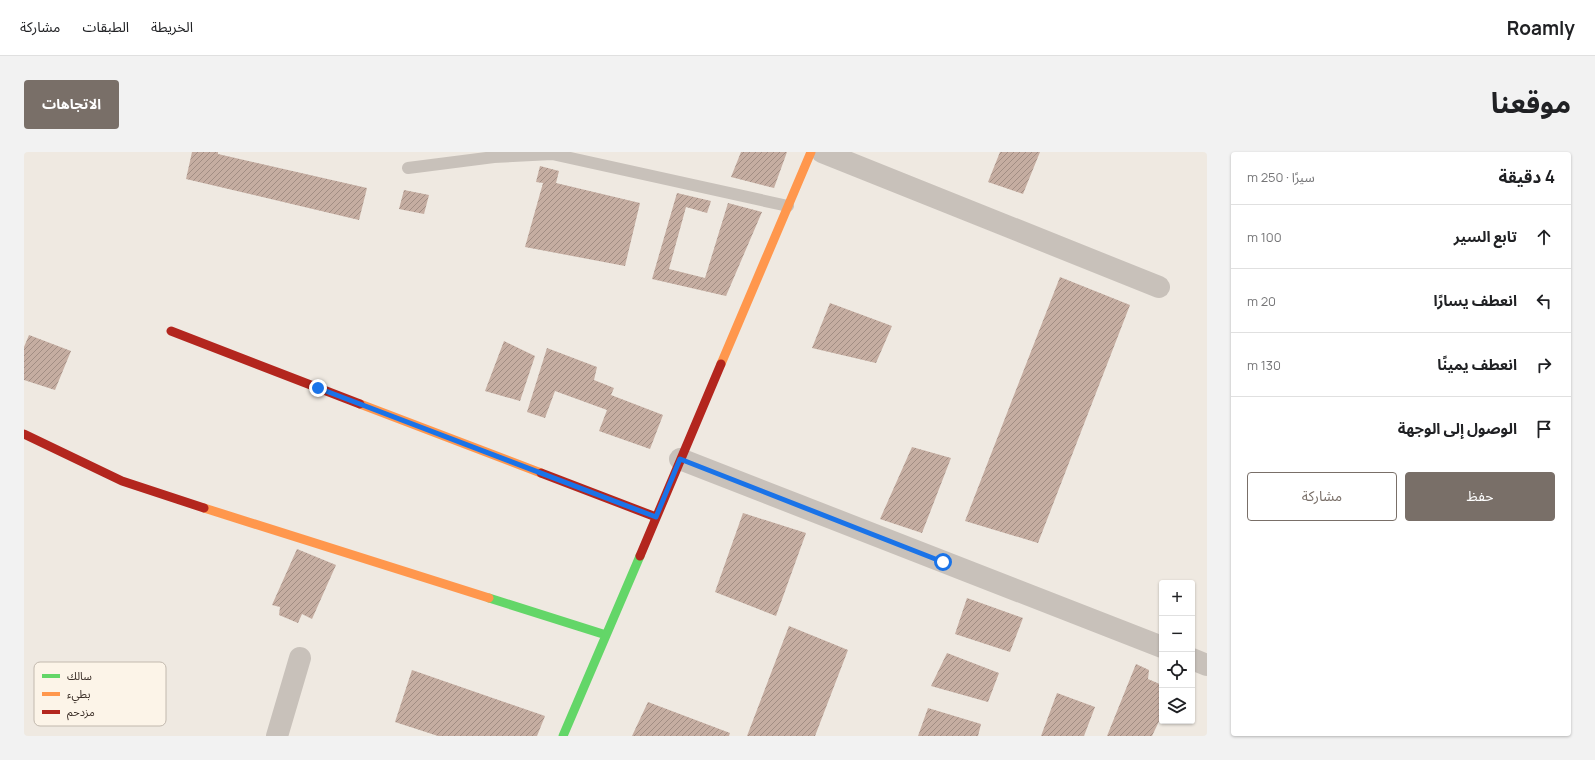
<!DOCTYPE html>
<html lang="ar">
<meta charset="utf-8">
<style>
body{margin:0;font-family:Manrope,"Noto Sans Arabic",sans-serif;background:#f2f2f2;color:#202124;direction:rtl}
.controls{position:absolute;right:12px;bottom:12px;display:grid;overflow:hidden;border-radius:4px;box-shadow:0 1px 3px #0004}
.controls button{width:36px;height:36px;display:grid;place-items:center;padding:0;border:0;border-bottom:1px solid #e0e0e0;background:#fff;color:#202124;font:20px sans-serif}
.stop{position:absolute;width:12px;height:12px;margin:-9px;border:3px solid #1a73e8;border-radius:50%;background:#fff}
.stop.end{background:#1a73e8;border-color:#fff;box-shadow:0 1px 4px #0008}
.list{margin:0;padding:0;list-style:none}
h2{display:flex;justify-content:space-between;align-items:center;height:52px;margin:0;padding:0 16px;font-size:17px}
h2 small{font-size:13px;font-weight:400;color:#757577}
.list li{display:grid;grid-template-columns:26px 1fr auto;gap:12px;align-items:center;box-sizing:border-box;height:64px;padding:0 16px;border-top:1px solid #e0e0e0}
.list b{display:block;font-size:15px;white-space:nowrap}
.list em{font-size:13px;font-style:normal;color:#757577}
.actions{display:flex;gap:8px;padding:12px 16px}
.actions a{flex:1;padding:9px 0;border:1px solid #796f68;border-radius:4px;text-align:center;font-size:14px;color:#796f68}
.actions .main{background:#796f68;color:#fff}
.icon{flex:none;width:22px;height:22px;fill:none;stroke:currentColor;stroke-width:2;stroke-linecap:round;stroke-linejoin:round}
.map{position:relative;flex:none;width:1183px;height:584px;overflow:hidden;direction:ltr;border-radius:4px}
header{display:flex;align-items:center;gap:24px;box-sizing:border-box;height:56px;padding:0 20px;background:#fff;border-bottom:1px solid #e0e0e0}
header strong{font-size:19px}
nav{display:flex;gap:22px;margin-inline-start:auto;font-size:14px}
.intro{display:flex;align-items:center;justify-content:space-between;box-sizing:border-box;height:96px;padding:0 24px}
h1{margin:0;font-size:28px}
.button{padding:10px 18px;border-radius:4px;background:#796f68;color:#fff;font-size:14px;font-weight:700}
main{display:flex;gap:24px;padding:0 24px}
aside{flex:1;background:#fff;border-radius:4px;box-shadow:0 1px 3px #0004}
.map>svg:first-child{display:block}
.building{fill:url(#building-hatch)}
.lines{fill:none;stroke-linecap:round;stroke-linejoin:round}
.lane{stroke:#c8c1ba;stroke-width:12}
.street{stroke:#c8c1ba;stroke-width:22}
.fast{stroke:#63d668;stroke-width:9}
.slow{stroke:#ff974d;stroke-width:9}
.jam{stroke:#b3261e;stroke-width:9}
.route{stroke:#1a73e8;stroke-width:5}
.key{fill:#fcf4e8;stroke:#c2b9ae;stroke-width:1}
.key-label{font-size:11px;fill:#3a2e27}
</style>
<header>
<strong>Roamly</strong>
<nav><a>الخريطة</a><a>الطبقات</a><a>مشاركة</a></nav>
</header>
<div class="intro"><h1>موقعنا</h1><a class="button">الاتجاهات</a></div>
<main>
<aside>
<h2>4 دقيقة<small>سيرًا · 250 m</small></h2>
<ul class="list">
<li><svg class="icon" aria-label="ahead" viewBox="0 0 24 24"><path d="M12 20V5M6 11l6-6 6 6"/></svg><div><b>تابع السير</b></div><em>100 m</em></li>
<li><svg class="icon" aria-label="left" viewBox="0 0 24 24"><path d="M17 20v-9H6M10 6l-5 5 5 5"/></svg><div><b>انعطف يسارًا</b></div><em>20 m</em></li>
<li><svg class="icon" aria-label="right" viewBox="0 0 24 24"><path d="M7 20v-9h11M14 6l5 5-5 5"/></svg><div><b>انعطف يمينًا</b></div><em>130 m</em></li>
<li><svg class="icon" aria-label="arrive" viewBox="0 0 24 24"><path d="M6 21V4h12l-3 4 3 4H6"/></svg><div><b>الوصول إلى الوجهة</b></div></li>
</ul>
<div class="actions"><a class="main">حفظ</a><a>مشاركة</a></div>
</aside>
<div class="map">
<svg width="1183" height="584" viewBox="0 0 1183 584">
<defs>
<pattern id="building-hatch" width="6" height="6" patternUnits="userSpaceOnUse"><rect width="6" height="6" fill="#c5ada1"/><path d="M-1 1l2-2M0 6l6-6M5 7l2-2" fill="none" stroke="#a18d83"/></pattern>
</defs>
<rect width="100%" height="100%" fill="#efe9e1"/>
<path class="building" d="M168 0H194V2L343 36 335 68 162 27Z
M717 0H763L750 36 707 25Z
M976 0H1016L999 42 964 30Z
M516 14 535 19 532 31 616 51 601 114 501 95 519 31 512 30Z
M380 38 405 43 400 62 375 57Z
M653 41 687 49 683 61 662 55 645 117 681 126 704 51 738 60 702 144 628 127Z
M1036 125 1106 153 1014 391 941 369Z
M806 151 868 174 852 211 788 196Z
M5 183 47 199 31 238 0 228V195Z
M480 189 511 204 496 249 461 239Z
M523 196 573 215 570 228 590 236 587 243 639 263 626 297 575 279 583 258 531 239 521 266 503 260Z
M888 295 927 306 898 381 856 367Z
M719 361 782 381 752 464 691 440Z
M273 397 312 413 288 467 278 462 274 471 255 463 256 455 248 453Z
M943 446 999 466 986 500 931 482Z
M765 474 824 498 791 584H723Z
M923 501 975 521 964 550 907 534Z
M1112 512 1125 518 1124 527 1138 533V563L1128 584H1083Z
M388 518 521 564 513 584H414L371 570Z
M1033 541 1071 555 1060 584H1017Z
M624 550 706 581 705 584H608Z
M904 556 957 572 954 584H894Z"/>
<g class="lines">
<path class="lane" d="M384 16 470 5 528 2 764 54"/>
<path class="street" d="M798 0 1135 135
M656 307 1138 495
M1168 507 1183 513
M253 584 276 506"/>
<path class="fast" d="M465 446 582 483
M539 584 616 404"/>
<path class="slow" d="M697 212 787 0
M336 252 517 321
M180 356 465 446"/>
<path class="jam" d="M147 179 336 252
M0 282 98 329 180 356
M517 321 632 365
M616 404 697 212"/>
</g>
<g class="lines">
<path class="route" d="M294 236 632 365 656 307 919 410"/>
</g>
<rect x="10" y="510" width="132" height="64" rx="6" class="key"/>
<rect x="18" y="522" width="18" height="4" fill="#63d668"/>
<rect x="18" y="540" width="18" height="4" fill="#ff974d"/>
<rect x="18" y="558" width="18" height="4" fill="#b3261e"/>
<g class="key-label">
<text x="43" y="528">سالك</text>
<text x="43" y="546">بطيء</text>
<text x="43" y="564">مزدحم</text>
</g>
</svg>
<div class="controls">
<button>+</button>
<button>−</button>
<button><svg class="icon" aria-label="locate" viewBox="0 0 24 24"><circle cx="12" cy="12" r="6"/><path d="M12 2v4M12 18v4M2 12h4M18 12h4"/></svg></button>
<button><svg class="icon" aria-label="layers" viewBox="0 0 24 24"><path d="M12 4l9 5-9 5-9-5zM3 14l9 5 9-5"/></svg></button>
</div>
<div class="stop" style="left:919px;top:410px"></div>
<div class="stop end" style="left:294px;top:236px"></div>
</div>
</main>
